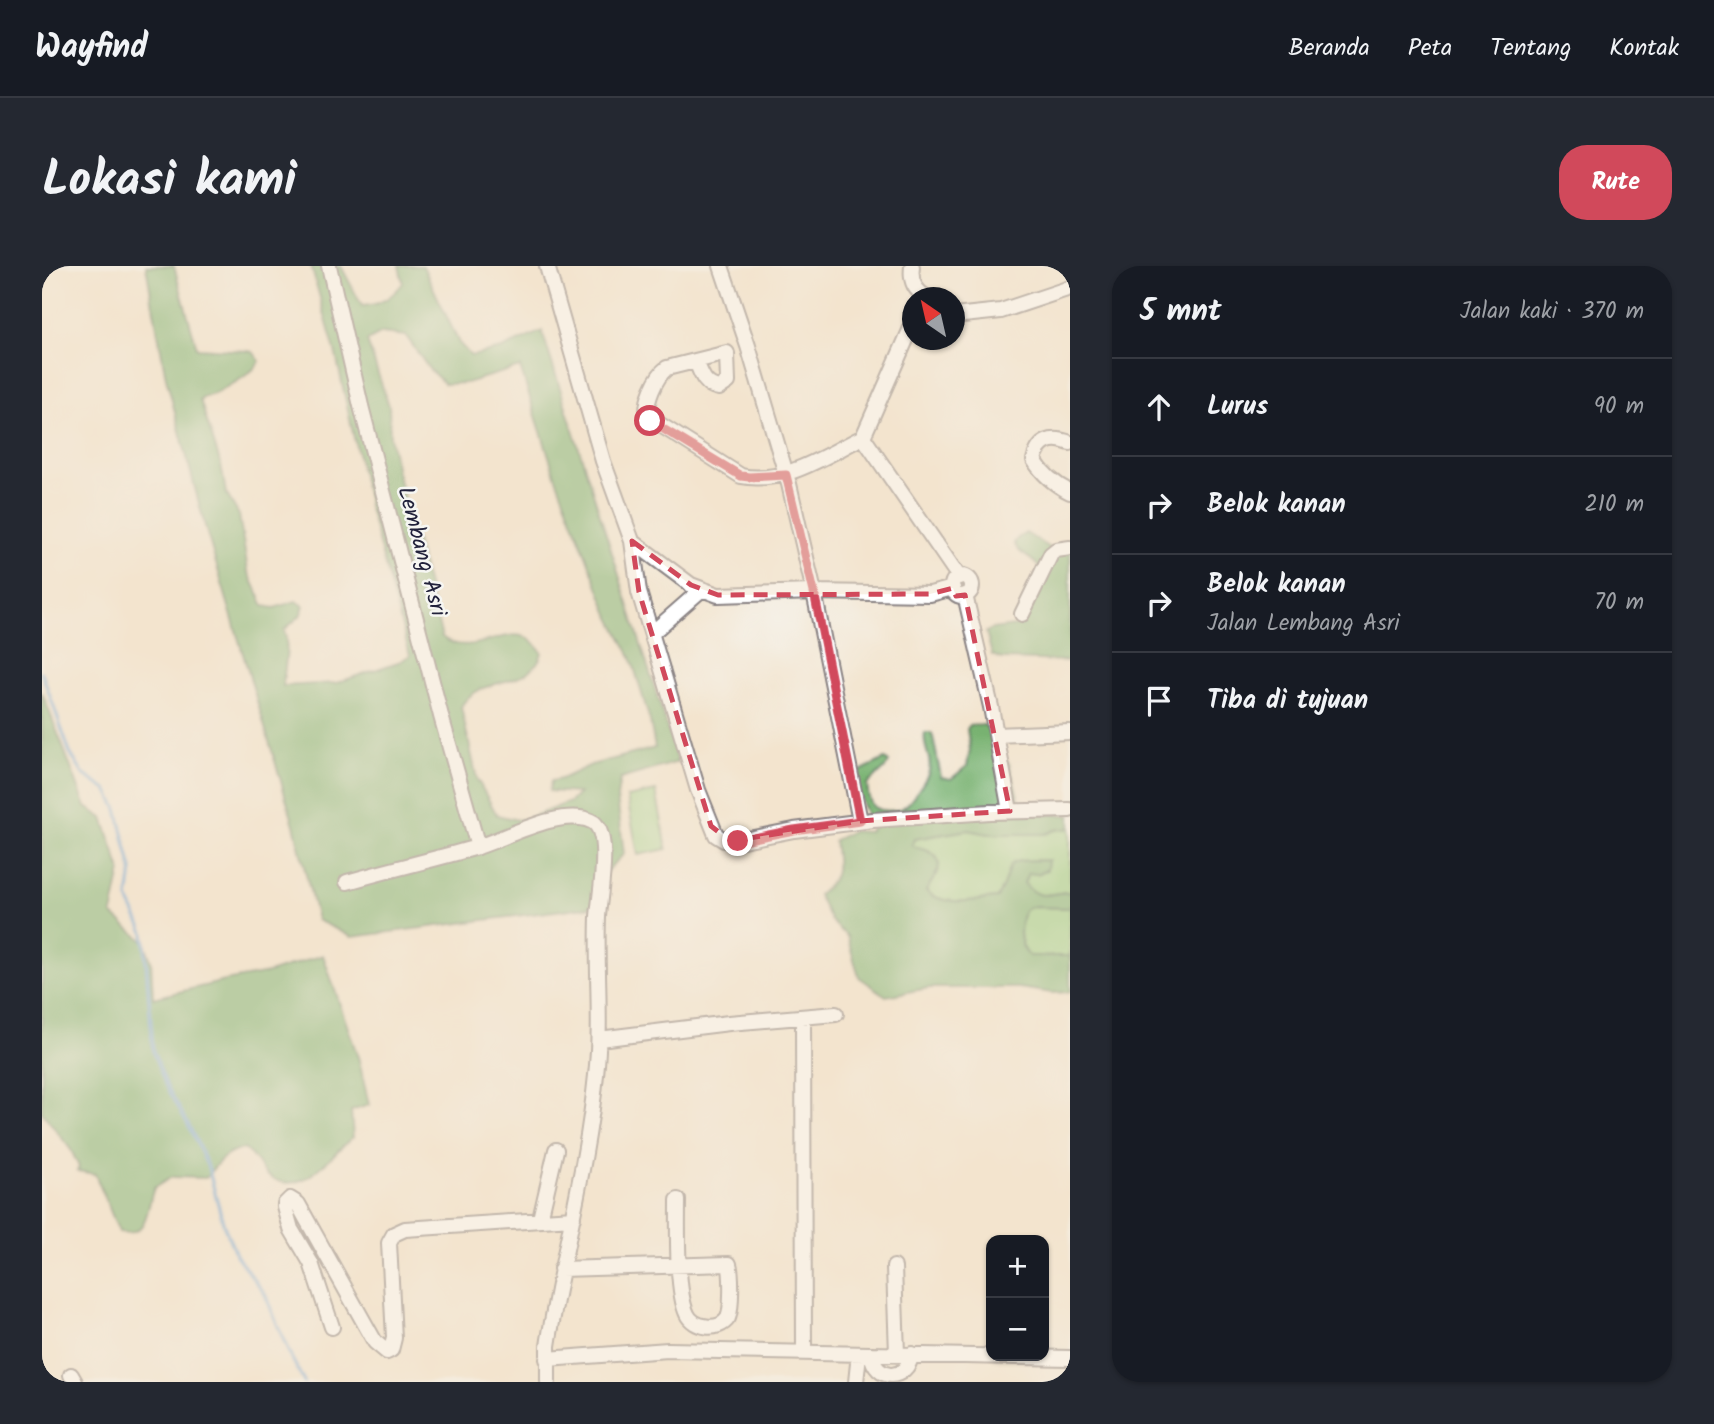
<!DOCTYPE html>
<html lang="id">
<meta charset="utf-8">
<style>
body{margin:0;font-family:Kalam,sans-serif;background:#242831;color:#f1f3f6}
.controls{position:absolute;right:21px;bottom:21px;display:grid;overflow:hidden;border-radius:14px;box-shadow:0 2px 5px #0004}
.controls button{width:63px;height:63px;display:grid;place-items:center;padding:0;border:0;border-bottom:2px solid #363941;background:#171b24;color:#f1f3f6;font:35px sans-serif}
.compass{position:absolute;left:860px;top:21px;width:63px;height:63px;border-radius:50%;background:#171b24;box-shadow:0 2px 5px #0004;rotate:326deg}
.stop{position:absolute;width:21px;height:21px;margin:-16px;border:5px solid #d1495b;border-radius:50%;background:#fff}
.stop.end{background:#d1495b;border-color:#fff;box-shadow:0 2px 7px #0008}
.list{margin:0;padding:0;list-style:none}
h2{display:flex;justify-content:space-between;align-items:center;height:91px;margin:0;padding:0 28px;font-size:30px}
h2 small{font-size:23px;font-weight:400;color:#9ea1a6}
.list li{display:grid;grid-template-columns:46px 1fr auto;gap:21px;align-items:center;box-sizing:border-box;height:98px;padding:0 28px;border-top:2px solid #363941}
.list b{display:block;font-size:26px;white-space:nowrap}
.list p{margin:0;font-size:23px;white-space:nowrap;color:#9ea1a6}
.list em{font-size:23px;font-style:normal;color:#9ea1a6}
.icon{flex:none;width:38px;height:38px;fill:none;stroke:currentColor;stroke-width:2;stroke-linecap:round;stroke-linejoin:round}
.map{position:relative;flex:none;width:1028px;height:1116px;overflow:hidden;border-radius:28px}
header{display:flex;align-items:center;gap:42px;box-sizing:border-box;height:98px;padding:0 35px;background:#171b24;border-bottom:2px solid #363941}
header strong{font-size:33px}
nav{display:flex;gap:38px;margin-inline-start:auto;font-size:24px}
.intro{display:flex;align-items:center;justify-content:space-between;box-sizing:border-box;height:168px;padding:0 42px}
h1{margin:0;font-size:49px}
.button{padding:18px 32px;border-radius:28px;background:#d1495b;color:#fff;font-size:24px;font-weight:700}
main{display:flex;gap:42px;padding:0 42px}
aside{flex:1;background:#171b24;border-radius:28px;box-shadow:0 2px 5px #0004}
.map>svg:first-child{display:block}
.green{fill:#95cf83;stroke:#5c785f;stroke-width:2}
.forest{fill:#78b271;stroke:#4d6a56;stroke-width:2;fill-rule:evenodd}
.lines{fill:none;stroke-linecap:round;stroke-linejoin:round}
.stream{stroke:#66a1d6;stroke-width:3.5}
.minor-casing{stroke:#8a8384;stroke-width:18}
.minor{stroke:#fff;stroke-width:14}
.route{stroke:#d1495b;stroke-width:9}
.marked{fill:none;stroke:#d1495b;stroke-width:5;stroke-dasharray:14 9;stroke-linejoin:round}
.labels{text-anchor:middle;stroke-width:5;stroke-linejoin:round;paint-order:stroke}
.street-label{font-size:23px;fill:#22223b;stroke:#f6f6f2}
</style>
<header>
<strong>Wayfind</strong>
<nav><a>Beranda</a><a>Peta</a><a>Tentang</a><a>Kontak</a></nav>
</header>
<div class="intro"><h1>Lokasi kami</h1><a class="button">Rute</a></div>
<main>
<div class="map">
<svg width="1028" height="1116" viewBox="0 0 1028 1116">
<rect width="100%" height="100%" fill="#f6f6f2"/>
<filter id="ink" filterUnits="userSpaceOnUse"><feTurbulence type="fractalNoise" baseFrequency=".0143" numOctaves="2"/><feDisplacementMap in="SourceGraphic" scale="14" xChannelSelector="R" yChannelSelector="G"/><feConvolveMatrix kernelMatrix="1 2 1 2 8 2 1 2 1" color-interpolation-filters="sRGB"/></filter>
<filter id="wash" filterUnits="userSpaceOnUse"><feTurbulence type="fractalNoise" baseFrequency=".00686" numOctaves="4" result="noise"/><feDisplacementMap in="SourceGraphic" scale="28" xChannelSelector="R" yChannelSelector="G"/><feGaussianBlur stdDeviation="1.57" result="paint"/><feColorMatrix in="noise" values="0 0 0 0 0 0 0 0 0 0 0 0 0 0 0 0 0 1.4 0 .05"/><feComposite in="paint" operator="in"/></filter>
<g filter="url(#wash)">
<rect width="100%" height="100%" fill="#f3e4ce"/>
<path class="green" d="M614 525 625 583 596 589 585 531Z
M1028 562V626C1007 626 998 637 982 617L986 607 1006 594C954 594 976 596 955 632 933 634 901 641 884 625 891 612 908 595 886 585 879 582 875 584 870 579L872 573 926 564 947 568H1003L1013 564Z
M987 641 1028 642V690H987C975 677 977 661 982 645Z"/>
<path class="forest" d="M104 0H132L155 82 206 85 211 86 218 95C211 108 187 120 174 127 168 130 164 129 158 134L179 199 184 227 197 249 206 305 222 340 232 342 254 335 262 340 258 350 242 364C248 382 242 401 241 420L294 417 359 395 368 389 328 246 294 89 269 0H299L320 40C339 39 350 31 361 17L357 0H381L417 77 429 90 460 83 500 65 636 496 578 513 575 531 582 588 557 612 552 640 310 671 275 654 252 559 164 264 124 112ZM340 67 364 70 388 104 403 118 424 117 478 101 514 212 566 346 589 391 608 455 613 482 549 499 519 513 509 515 507 525 537 527 528 536 486 552 476 554 455 549 435 513 419 441C436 408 488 425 500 387 476 343 434 398 400 371L355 206 348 171 347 140 325 75Z
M984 267 1009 283 1028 279V395L960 393 950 389 944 366 950 363 980 359C988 342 1011 312 992 296 983 288 977 288 972 277L976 272Z
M0 426 44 541 61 552 79 605 70 648 102 675 109 695 111 732 183 715 226 707 281 689 317 794 327 839 309 845 311 871C288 888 262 933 228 911 217 904 213 890 202 883 183 886 175 897 164 912L130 911 112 922C104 941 108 972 77 966L53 908 35 905 37 901 29 884 0 846Z
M928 459H943L951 471 953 482 967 497 981 548 1028 549V562L1013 564 1003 568H947L926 564 872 573 870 579C876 584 880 582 886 585 908 596 891 612 884 625 901 641 933 634 955 632 976 596 953 594 1006 594L1005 604 995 608 986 607 982 617C998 637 1007 626 1028 626V642L987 641 982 645C977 661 975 677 987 690H1028V726L1010 727 977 722H887L844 730 817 711 805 670 789 655 776 629C800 608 795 604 792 574L811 565 826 566 829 563C825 544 814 531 812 511L820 504 843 493 847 496C844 505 832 510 825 519 826 525 826 535 831 540 837 546 855 546 862 541 868 538 886 511 887 505 891 492 880 482 883 467H889L891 471 899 511 909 513 925 500 928 484 925 463Z"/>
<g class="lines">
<path class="stream" d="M0 407 28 487 41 508 66 525 75 543 90 604 86 633 102 666 111 786 124 819 146 858 166 901 182 960 194 989 223 1028 246 1085 262 1116"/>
</g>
</g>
<g filter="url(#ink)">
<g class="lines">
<defs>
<path id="minor" d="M287 0 319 140 399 450 436 581
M505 0 561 195 590 275 649 319 676 329 772 326 888 328 911 322
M679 0 706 80 747 218 772 326 818 555
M870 1C868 16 873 24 885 32
M912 50 959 45 1028 22
M654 95C659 107 662 120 677 122L686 116 685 87 625 102C614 110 602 137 606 151L699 210C742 219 784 189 821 171L870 60
M821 171 917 311
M1028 177C1010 170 997 174 992 194 1001 209 1012 218 1028 226
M590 275 597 326 656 524 674 569 682 574 696 575 752 564 831 554 948 546 1028 544
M910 320a10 10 0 1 1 20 0a10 10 0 1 1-20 0Z
M923 329 949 441 968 545
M980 348 1009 288 1014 284 1028 282
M610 367 659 324
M954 469 1028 466
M305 616C347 604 390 594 432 582 463 573 518 541 549 555 571 564 557 631 556 651 554 704 560 757 554 809 545 901 520 989 506 1080V1116
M761 751 762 1086
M557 773 687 757 794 748
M498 953 514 884
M852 1001 855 1088
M519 1003 687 998C690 1007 690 1043 686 1052 677 1066 651 1062 645 1048 634 1025 636 962 636 934
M290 1061 269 997 249 963 243 941V938L248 933 256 938 333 1076 345 1086 349 1084 352 1072 347 977 352 968 363 963 531 952
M829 1088C834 1116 864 1116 870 1088
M505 1093 626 1084 1028 1092
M29 1109 33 1116
M814 1116 817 1088"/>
</defs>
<use href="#minor" class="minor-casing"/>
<use href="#minor" class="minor"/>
</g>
</g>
<g class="lines" filter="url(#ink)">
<path class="route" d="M608 155 699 210 707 211 744 209 772 326 818 555 752 564 696 575"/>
</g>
<path d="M0 0H1028V1116H0ZM590 275 649 319 676 329 888 328 911 322 914 330 923 329 968 545 818 555 688 575 669 560 597 326Z" fill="#f3e4ce" fill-opacity=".55" fill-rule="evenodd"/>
<path class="marked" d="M590 275 649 319 676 329 888 328 911 322 914 330 923 329 968 545 818 555 688 575 669 560 597 326Z"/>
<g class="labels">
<g class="street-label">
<text transform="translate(381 285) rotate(75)" y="8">Lembang Asri</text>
</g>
</g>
</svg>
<div class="controls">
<button>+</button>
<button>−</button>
</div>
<svg class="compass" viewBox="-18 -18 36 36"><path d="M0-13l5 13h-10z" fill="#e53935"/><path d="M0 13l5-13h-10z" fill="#9ea1a6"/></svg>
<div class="stop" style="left:608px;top:155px"></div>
<div class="stop end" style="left:696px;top:575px"></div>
</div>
<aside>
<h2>5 mnt<small>Jalan kaki · 370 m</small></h2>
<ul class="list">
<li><svg class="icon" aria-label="ahead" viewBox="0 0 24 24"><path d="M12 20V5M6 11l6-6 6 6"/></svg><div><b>Lurus</b></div><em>90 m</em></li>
<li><svg class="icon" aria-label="right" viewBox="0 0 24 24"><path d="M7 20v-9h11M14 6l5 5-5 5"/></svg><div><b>Belok kanan</b></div><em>210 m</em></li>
<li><svg class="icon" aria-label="right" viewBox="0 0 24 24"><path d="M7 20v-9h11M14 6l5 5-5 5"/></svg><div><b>Belok kanan</b><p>Jalan Lembang Asri</p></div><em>70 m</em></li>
<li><svg class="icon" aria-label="arrive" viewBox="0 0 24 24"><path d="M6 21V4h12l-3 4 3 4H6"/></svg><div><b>Tiba di tujuan</b></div></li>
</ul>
</aside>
</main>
